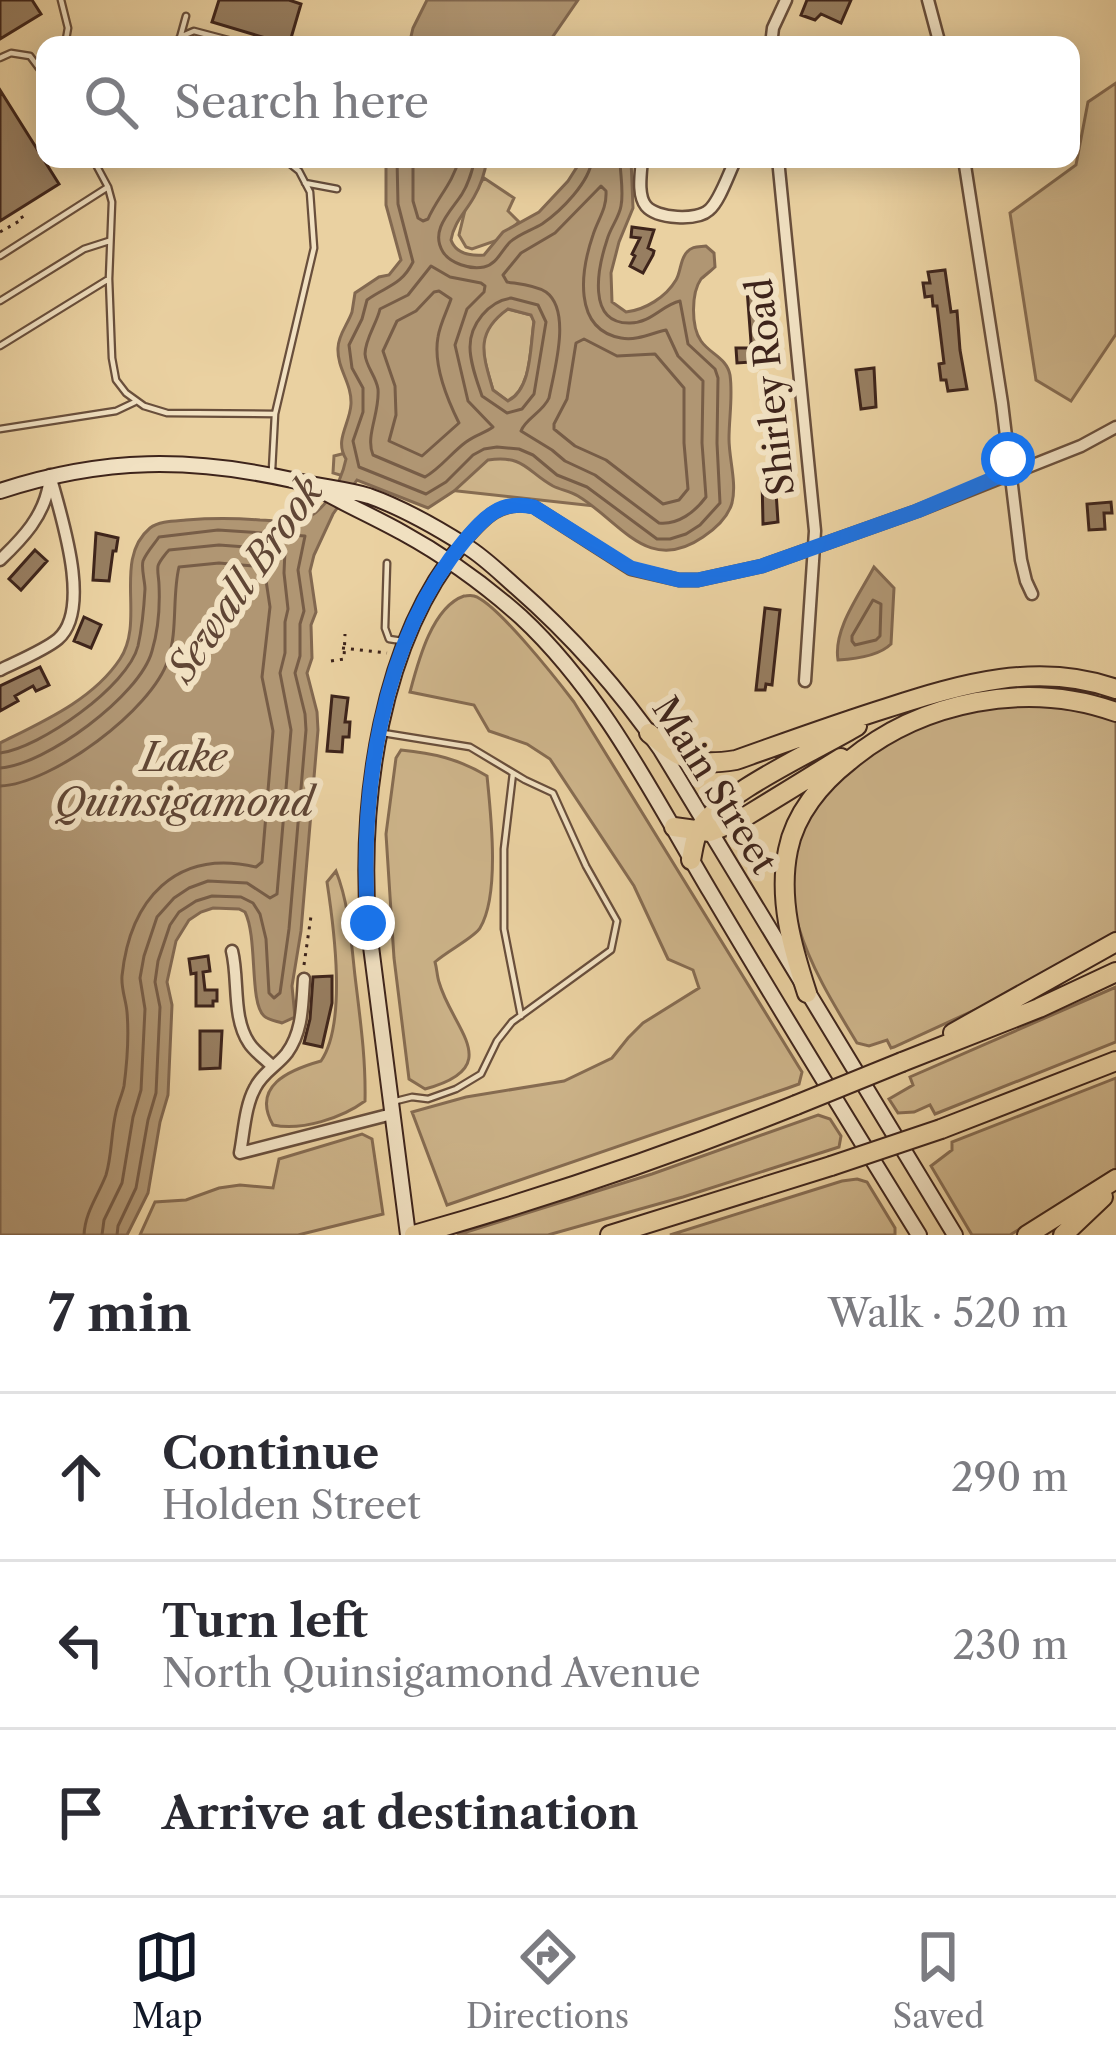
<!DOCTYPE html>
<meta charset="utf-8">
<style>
body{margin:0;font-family:"Libre Caslon Text",serif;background:#f7f7f7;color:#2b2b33}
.stop{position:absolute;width:36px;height:36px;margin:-27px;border:9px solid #1a73e8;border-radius:50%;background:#fff}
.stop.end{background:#1a73e8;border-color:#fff;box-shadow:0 3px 12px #0008}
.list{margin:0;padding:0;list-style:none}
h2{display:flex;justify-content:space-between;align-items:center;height:156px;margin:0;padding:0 48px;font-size:51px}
h2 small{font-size:39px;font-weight:400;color:#7c7c81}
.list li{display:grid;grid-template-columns:78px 1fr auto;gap:36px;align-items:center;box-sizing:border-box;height:168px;padding:0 48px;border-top:3px solid #e1e1e2}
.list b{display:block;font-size:45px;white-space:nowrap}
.list p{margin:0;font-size:39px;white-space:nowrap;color:#7c7c81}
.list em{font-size:39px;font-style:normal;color:#7c7c81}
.icon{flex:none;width:66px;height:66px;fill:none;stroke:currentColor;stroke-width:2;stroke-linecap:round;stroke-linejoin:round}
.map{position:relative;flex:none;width:1116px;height:1235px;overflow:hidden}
.search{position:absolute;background:#fff;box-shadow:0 6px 30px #0003;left:36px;right:36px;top:36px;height:132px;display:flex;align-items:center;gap:30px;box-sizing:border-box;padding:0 42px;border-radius:24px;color:#7c7c81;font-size:45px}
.sheet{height:660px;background:#fff}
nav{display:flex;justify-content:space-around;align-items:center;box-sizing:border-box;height:168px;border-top:3px solid #e1e1e2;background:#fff;font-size:33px;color:#7c7c81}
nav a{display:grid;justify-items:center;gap:6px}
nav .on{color:#111827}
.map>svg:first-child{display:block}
.green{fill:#cdb48a;stroke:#866c52;stroke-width:3}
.water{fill:#b09673;stroke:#826850;stroke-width:3;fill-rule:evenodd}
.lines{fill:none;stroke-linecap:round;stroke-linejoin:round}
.shore{stroke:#775d47;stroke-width:3}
.building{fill:#977e61;stroke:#3e241b;stroke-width:3}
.lane-casing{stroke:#694f3c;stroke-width:9}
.street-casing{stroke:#694f3c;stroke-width:15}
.secondary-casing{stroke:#3e241b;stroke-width:18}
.highway-casing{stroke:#3e241b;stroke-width:22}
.path{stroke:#3e241b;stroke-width:3;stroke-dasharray:3 6;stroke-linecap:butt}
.lane{stroke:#f1e1c2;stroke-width:4.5}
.street{stroke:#f1e1c2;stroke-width:10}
.secondary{stroke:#f1e1c2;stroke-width:14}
.highway{stroke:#ead1a1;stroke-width:18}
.highway-bridge-casing{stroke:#3e241b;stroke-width:22;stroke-linecap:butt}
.highway-bridge{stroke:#ead1a1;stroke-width:18}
.route{stroke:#1a73e8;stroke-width:15}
.labels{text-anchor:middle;stroke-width:12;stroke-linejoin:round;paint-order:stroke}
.street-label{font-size:36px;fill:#3e241b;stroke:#f1e1c2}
.water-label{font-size:39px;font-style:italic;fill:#604635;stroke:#f1e1c2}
</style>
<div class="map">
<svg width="1116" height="1235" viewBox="0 0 1116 1235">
<rect width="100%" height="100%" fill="#ead1a1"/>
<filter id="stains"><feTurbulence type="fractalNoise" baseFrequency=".00167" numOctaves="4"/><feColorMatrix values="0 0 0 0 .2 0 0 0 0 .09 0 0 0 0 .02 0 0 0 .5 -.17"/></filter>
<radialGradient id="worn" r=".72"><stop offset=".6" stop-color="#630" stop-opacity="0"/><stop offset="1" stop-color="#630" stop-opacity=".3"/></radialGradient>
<path class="green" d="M1116 83V334L1071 401 1036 380 1010 213 1076 165 1088 102Z
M484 178 514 198 508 211 519 222 498 240 472 249 466 247 459 235 467 202Z
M507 309 531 315 534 321C530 347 532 390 507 401L493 390C483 355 473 333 507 309Z
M361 449 509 450 622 509 357 480 333 473 334 456Z
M464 596C467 596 470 595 474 596 496 602 558 681 574 702L802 1072 799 1084 788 1088 447 1205 412 1112 466 1097 564 1081 612 1058 628 1038 643 1023 699 988 693 970 668 959 634 886 550 759 527 744 489 731 474 705 410 692C418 662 432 607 464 596Z
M1025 702 1116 717V933L1001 998 894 1047 891 1048 887 1040 869 1046 857 1043C816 975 762 892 810 811 816 801 826 792 834 783 858 757 891 733 925 721 952 711 995 707 1025 702Z
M401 750C433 753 459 759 487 776 491 815 500 895 480 928 475 937 447 951 435 962 437 969 437 976 439 982 452 1029 507 1067 425 1089L409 1079 394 958 386 834 396 758Z
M336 871C349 904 351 940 355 976 360 1018 366 1059 365 1101 342 1118 302 1131 273 1125 251 1086 289 1070 321 1061 347 1023 334 928 327 882Z
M1116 987V1042L935 1114 930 1105 914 1112 898 1113 889 1099 913 1085 910 1077Z
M1116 1078V1168L1010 1235H972L931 1166 952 1150V1142Z
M818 1115 830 1119 841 1136 839 1147 683 1197 548 1235H457L652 1174Z
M362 1134 372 1139 383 1214 298 1235H140L155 1202 186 1200 219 1188 240 1185 273 1188 279 1159Z
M857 1179 867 1182 895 1228V1235H670L842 1181Z"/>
<path class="water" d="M427 0H578L547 45H409L413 28Z
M386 159H487C485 172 481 185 474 197 465 213 454 222 451 240 456 254 471 256 484 255L503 232 539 212 568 181 582 159H631L633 208 619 242 611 273 612 302 626 312C645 310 666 297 676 280 681 272 680 259 687 252 692 246 698 247 706 246L714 253 715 267C714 268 702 278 701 279 691 293 691 327 701 341 710 354 727 358 730 375 733 396 729 418 729 439 729 459 737 483 732 503 728 517 715 529 703 537 648 575 621 522 578 496 570 491 561 490 553 486 526 471 525 455 488 460L454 491 428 508 357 480 333 514 314 555 310 571 316 612 311 625 312 658 307 673 317 712 318 730 301 931 292 986 295 1017 282 1023C276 1021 268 1020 264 1016 249 1002 258 938 245 912L239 909 213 908 201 912 189 920 176 941 167 982 172 1005 168 1095 160 1122 148 1193 127 1235H0V743C42 722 93 700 120 659 146 620 112 560 150 528 159 521 175 521 186 520 211 518 235 518 260 520 271 520 286 523 297 521 323 517 341 483 346 459 334 440 350 424 351 404 352 383 337 369 338 348 338 335 348 324 352 312 353 306 354 299 355 293L379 277 389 275 401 260 386 205ZM508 309 531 315 534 322C530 347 532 389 508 401L493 390C483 355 474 333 508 309Z
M874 567 894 588 891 644C879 656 855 659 838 660 833 629 860 594 874 567Z"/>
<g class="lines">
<path class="shore" d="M397 159 398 204 413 262C401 286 386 286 367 300L362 319 349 345 352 368 363 388V412L353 441 359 467 426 494 446 482 473 455 484 449 497 447 519 449 533 455 557 475 587 487 657 539H670L686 534 700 525 720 503 717 443 718 378 715 369 688 344 680 301C662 305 651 323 630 323 586 324 598 267 607 240 610 228 619 218 621 206 624 191 620 174 620 159
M413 159V201L418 218 423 221 428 219C437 198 453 183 459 159
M475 159C472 171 469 183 462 194 452 210 429 230 443 252 450 263 470 270 484 267 497 264 501 251 510 242 519 234 532 230 542 224 561 211 590 182 592 159
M601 186 606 191C607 209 598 219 593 235 581 270 572 329 621 338 637 341 652 333 666 330L678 356 703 381 702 443 706 497C695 512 678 525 659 523L595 475 565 461 552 450 521 431C525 419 543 412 549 398 554 371 572 311 546 292 535 285 519 284 507 282L503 275 521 253 555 233Z
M431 266 450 277 481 283 485 286 484 292 467 309 455 345 468 401 493 427C485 433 475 435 466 442 451 453 441 468 425 477L373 455C365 436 380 413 378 389 376 376 366 367 365 354 365 339 377 323 380 309L408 295Z
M439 291 451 299C447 311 440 324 438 337 433 364 447 399 459 423L422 456 389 441 396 415 395 386 383 351 397 321 416 311 434 292Z
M511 298 538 305 546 322 534 394 522 409 507 413 482 396C477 381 470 363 470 347 470 324 489 301 511 298Z
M584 339 617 356 655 354 684 388V443L688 489 679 500 663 504 606 460 575 446 554 429V424L567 399 576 343Z
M873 600 881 604 880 636 876 640 855 645 852 641V636Z
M0 753C40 748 128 686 138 646 142 628 144 607 145 589 145 581 141 569 143 561 146 553 155 543 159 537L218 530 305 536 298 570 304 611 300 624V656L295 673 305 714 306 730 289 929 280 993 274 998 269 993 266 939 260 914 253 903 241 897 212 896 196 901 179 912 170 925 158 961 155 982 160 1007 156 1093 148 1120 136 1188 118 1226 117 1235
M0 768C45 765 140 696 152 651 158 631 160 606 159 585 159 579 157 572 158 566 159 562 166 553 169 550L219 545 285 550 284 573 288 609 285 622V653L280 673 291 730 277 894 270 898 247 883 208 881 189 888 174 898 157 917 144 956 140 978 145 1009 141 1090 133 1117 122 1183 104 1220 102 1235
M0 786C52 784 152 710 168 660 178 630 172 596 179 567L219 563 264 567 270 607 262 677 273 731 262 862 256 867C175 848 130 900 122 976 121 989 126 1000 127 1012 129 1035 127 1063 124 1086 122 1095 118 1103 116 1112 111 1133 112 1155 106 1175 98 1196 85 1212 84 1235"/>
</g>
<path class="building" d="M0 0H32L41 14 0 39Z
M219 0H289L301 4 289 45 212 22Z
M807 0H851L841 23 821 14 815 20 801 15Z
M0 90 59 184 0 221Z
M632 227 654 230 648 248 654 251 653 255 643 273 630 266 635 256 632 254 640 238 631 237Z
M945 270 951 312 957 311 960 350 967 389 948 391 946 380H941L939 364 944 363 937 306H933L932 296 925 297 923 283H930L928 272Z
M763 288 764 303H768L769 317H765L768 361 737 363 736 348H750L751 342 747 289Z
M874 368 876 407 861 409 856 370Z
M775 476 778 522 763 524 762 477Z
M1111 502 1112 513H1104L1105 529 1089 530 1087 504Z
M96 533 118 538 116 551H113L109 581 93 580Z
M35 550 47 561 21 590 9 579Z
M765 608 780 610 772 685 766 684 765 690H756Z
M84 617 101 625 91 648 74 641Z
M40 667 49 685 36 691 33 686 15 696 18 701 0 711V686Z
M332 696 348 698 345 722H350L349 737H343L342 752 327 751Z
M208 956 210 971 203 972 205 990H217V1001H213V1006H196V973L191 974 189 959Z
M332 976V1003L322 1047 304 1043 310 1019 313 977Z
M200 1031H222L220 1068 200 1069Z"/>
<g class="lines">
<defs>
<path id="lane" d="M61 0 68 28 65 45
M180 37 194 31 247 45
M178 45 186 16
M0 58 11 53 30 56 45 76
M93 159 108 187 112 202 109 279 112 358 116 380 126 393 144 406 167 413 275 414
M305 183 337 189
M0 256 108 187
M0 301 84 249 109 241
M0 346 107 280
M0 429 116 411 135 402
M272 470 275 414 314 248 310 192 299 171 284 159
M387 563 385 628 389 639 402 641
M383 733 470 747 525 780 553 793 586 866 617 921 611 950 512 1022 497 1041 481 1074 456 1089 428 1099 412 1097 396 1101
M513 773 504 849V929L521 1016"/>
<path id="street" d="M928 0 940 45
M771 45 773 28 786 0
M642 159C641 173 637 195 646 206 657 219 697 221 709 210 720 201 729 172 736 159
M778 159 815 531 805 681
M964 159 1002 403 1021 560 1026 581 1032 594
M462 544C483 520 499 499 534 507L631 569 679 580H698L762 566 917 511 1081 446 1116 427
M0 560C23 538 44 516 49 484
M0 670C16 662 45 650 58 639 93 609 60 513 50 475
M232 951C239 979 232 1018 249 1043 254 1051 264 1058 271 1065
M304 979C302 1005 303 1031 287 1053 277 1066 263 1072 255 1088 245 1106 244 1132 240 1153L392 1114"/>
<path id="secondary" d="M0 491C104 457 191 457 297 481 320 487 346 489 369 496 403 508 436 527 466 546 484 557 500 573 516 587 572 636 619 689 661 750L955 1235
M322 491C349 506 376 518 403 533 445 556 485 585 521 617 603 693 655 799 711 893 779 1008 849 1122 919 1235
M408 1235 368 923C360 800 380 642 462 544"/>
<path id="highway" d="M649 733C682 760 692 767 736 760 787 742 836 724 887 708 961 684 1039 661 1116 689
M674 827 710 832 740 820 841 758
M691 860C693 851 694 840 698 832 714 796 821 748 857 726
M807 993C792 947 778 899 788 850 795 814 821 783 849 761 921 701 1027 680 1116 712
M953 1033 1116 942
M902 1062 1039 1008 1116 972
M941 1129 1116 1061
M414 1235C544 1198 671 1155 796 1105
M610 1235 831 1166
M1027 1235 1116 1179
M1063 1235 1103 1197"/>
</defs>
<use href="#lane" class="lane-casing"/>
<use href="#street" class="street-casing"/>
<use href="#secondary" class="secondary-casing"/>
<use href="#highway" class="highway-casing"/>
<path class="path" d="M0 232 23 219 18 209
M342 648 387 653
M331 661 344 659 345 634
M304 965 311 916"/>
<use href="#lane" class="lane"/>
<use href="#street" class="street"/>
<use href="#secondary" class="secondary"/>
<use href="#highway" class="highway"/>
<defs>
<path id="highway-bridge" d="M796 1105 902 1062
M831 1166 941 1129"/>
</defs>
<use href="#highway-bridge" class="highway-bridge-casing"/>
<use href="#highway-bridge" class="highway-bridge"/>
</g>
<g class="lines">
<path class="route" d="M368 923C359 796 380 640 465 540 485 517 501 499 534 507L631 568 679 580H698L762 566 917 511 1009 472 1008 459"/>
</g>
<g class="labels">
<g class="street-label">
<text transform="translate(770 387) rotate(-96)" y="13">Shirley Road</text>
<text transform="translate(715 785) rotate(58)" y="13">Main Street</text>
</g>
<g class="water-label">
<text transform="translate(245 579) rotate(-55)" y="14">Sewall Brook</text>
<text x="184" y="771">Lake<tspan x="184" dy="45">Quinsigamond</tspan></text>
</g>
</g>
<rect width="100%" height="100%" filter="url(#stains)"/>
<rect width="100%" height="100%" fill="url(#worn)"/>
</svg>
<div class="stop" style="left:1008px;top:459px"></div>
<div class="stop end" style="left:368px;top:923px"></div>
<div class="search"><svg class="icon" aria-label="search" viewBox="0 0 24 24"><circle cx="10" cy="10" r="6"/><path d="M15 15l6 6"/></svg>Search here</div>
</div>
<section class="sheet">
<h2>7 min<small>Walk · 520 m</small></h2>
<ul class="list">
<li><svg class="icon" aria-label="ahead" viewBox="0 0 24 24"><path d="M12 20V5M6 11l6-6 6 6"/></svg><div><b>Continue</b><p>Holden Street</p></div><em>290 m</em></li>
<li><svg class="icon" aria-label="left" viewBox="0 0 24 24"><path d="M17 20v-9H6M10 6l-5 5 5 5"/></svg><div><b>Turn left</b><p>North Quinsigamond Avenue</p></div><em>230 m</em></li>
<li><svg class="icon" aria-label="arrive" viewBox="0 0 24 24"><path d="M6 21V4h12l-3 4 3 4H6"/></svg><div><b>Arrive at destination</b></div></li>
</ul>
</section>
<nav>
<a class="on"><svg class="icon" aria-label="map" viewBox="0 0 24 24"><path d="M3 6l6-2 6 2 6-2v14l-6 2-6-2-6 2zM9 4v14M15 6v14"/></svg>Map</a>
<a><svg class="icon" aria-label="directions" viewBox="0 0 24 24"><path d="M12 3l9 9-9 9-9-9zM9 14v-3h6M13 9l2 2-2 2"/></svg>Directions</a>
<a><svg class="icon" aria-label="saved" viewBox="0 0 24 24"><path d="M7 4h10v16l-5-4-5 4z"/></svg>Saved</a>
</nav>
